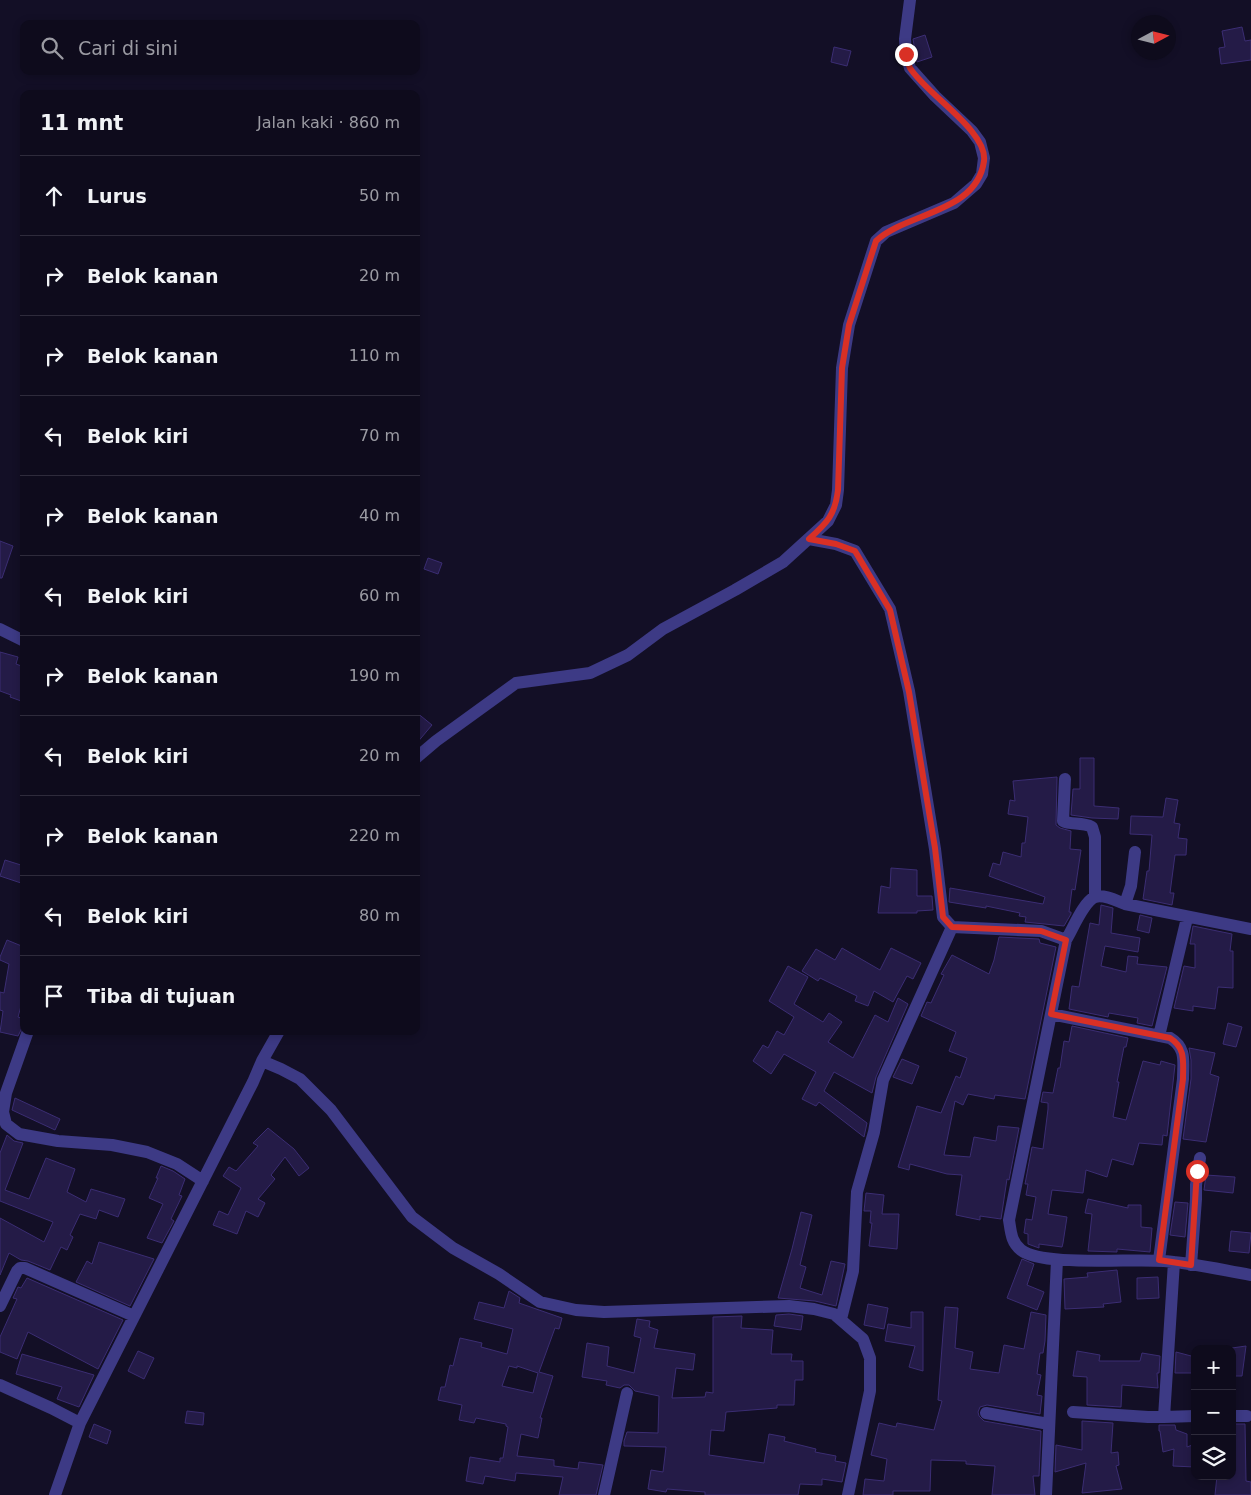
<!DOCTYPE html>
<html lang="id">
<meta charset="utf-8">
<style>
body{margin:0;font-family:"DejaVu Sans",sans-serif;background:#171425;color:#f1f3f6}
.controls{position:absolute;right:15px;bottom:15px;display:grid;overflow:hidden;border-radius:10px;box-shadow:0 2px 8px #0003}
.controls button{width:45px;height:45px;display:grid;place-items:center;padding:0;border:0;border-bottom:1px solid #2e2b3b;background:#0e0b1c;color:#f1f3f6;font:25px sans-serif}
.compass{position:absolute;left:1131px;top:15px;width:45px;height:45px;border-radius:50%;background:#0e0b1c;box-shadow:0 2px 8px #0003;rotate:83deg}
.stop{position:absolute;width:15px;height:15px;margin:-11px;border:4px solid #d93025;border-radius:50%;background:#fff}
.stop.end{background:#d93025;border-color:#fff;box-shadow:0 1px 5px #0008}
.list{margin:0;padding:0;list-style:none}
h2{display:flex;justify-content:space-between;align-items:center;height:65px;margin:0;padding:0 20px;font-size:21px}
h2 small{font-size:16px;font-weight:400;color:#9b9ba3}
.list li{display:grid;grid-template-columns:32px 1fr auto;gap:15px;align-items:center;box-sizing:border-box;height:80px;padding:0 20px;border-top:1px solid #2e2b3b}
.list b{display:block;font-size:19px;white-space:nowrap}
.list em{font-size:16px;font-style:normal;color:#9b9ba3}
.icon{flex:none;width:28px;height:28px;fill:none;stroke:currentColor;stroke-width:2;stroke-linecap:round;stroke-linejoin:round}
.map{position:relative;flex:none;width:1251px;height:1495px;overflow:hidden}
.search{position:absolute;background:#0e0b1c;box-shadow:0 2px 8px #0003;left:20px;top:20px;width:400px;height:55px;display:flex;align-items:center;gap:12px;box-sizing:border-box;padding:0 18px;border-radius:10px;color:#9b9ba3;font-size:19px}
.panel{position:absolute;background:#0e0b1c;box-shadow:0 2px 8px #0003;left:20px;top:90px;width:400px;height:945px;border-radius:10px}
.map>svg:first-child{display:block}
.building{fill:#241b47;stroke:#3b2d73;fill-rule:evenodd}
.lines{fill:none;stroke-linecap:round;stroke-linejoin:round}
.street{stroke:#3d3a85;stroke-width:12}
.route{stroke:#d93025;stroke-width:6}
</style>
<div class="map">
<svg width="1251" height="1495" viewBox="0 0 1251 1495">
<rect width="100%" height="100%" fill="#130f26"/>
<path class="building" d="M1242 27 1245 41 1251 40V60L1221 64 1219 48 1225 47 1222 31Z
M925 35 932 57 917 62 913 39Z
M834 47 851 51 847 66 831 62Z
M0 541 13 546 2 578H0Z
M428 558 442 563 438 574 424 569Z
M0 652 18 657 16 664 24 667V702L10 697 11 695 0 691Z
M416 712 432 725 416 744Z
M1080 758H1094V806L1119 808 1118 819 1092 818 1071 815 1073 789H1080Z
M1057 777 1056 825 1060 828 1071 831 1070 849 1081 850 1075 890 1072 889 1069 912H1071V914L1064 926 1025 922 1026 917 1019 916 1020 913 986 906V908L949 902 950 888 1043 904 1045 897 989 876 993 863 1000 865 1003 852 1021 857 1022 843H1025L1028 817 1008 814 1010 800 1015 801 1013 781Z
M1166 798 1178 800 1174 823 1180 824 1178 838 1187 839 1186 855H1175L1170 893H1174L1172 905 1143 899 1147 871H1149L1152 835 1130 834 1131 816 1163 817Z
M5 860 24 866V884L0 876Z
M891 868 917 870V896H932L933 910 917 911V913H878L881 886 890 888Z
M1101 905 1113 908 1111 933 1140 938 1138 952 1105 946 1101 966 1126 972 1128 956 1138 957 1137 964 1167 967 1152 1026 1137 1023 1138 1018 1109 1013 1108 1017 1069 1009 1072 986 1079 987 1090 923 1099 925Z
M1140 915 1152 918 1149 933 1137 930Z
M1193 926 1232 934 1230 951H1233V988L1218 987 1215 1009 1193 1006V1011L1174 1008 1184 966 1195 968V944H1190Z
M999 937 1039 939 1040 943 1056 947 1025 1099 995 1095 994 1099 968 1094 963 1105 955 1101 944 1155 970 1157 974 1137 996 1141 998 1126 1019 1128 1009 1180 1007 1179 1001 1219 980 1216V1220L956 1215 962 1175 947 1174 910 1164 909 1170 898 1167 917 1106 941 1113 956 1076 960 1078 967 1058 949 1051 956 1032 921 1016 927 1002 931 1003 944 975 941 974 952 955 989 974 994 960Z
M7 940 24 947V995L18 1017 24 1019V1024L18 1036 0 1032 3 1011 0 1010V992L4 993 9 964 0 960V957Z
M842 948 880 970 891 948 921 963 913 979 907 976 893 1002 874 991 868 1006 855 1001 857 996 820 978 818 981 802 971 816 949 835 960Z
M788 966 808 977 794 1004 823 1022 829 1013 842 1022 828 1042 853 1058 875 1015 888 1022 898 998 908 1004 876 1077 872 1093 834 1072 824 1091 867 1123 864 1137 819 1102 816 1106 802 1099 816 1072 784 1054 771 1074 753 1061 763 1045 768 1048 777 1031 784 1035 794 1017 769 1001Z
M1228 1023 1242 1027 1236 1047 1223 1044Z
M1072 1026 1128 1038 1126 1047H1124L1117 1082H1119L1113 1117 1126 1120 1143 1061 1160 1065 1161 1061 1175 1065 1167 1136 1163 1135 1162 1145 1139 1143 1133 1165 1112 1159 1107 1177 1086 1170 1083 1193 1052 1190 1048 1214 1067 1217 1063 1243 1062 1247 1039 1244V1248L1028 1244V1234L1024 1233 1026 1219 1032 1220 1036 1197 1026 1195 1028 1184H1025L1032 1147 1043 1149 1048 1109V1103L1041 1102 1043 1092 1053 1093 1058 1068H1060L1064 1041 1069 1042Z
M1189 1048 1215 1053 1210 1074 1219 1077 1206 1142 1183 1139 1191 1079V1060Z
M902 1059 919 1066 912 1084 893 1077Z
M15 1098 60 1119 55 1130 12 1110Z
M268 1128 294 1149 309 1168 299 1176 285 1157 271 1175 275 1179 258 1199 265 1203 258 1217 246 1211 237 1234 213 1225 219 1211 228 1215 241 1188 223 1176 229 1167 236 1171 258 1146 253 1143Z
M7 1135 14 1141 23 1143 5 1190 29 1199 46 1158 75 1169 67 1192 86 1202 91 1189 125 1199 118 1217 99 1210 96 1219 80 1214 70 1235 73 1237 67 1250 61 1247 50 1270 28 1261 21 1260 9 1253 0 1275V1218L44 1242 53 1222 0 1201V1153Z
M161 1166 173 1171 185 1179 179 1195 182 1196 171 1219 174 1221 162 1243 147 1238 163 1204 149 1198 158 1178H156Z
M1206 1175 1235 1177 1233 1193 1204 1190Z
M866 1193 884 1195 882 1214H899L897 1249 869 1246 872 1223H870L871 1211H864Z
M1088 1199 1128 1208V1205H1141V1227L1152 1228 1150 1252 1117 1249V1252L1088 1251 1092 1214 1085 1213Z
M1175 1202 1188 1203 1185 1237 1170 1235Z
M801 1212 812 1215 800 1265 806 1267 800 1288 822 1295 831 1261 845 1264 836 1306 815 1301 778 1298 792 1249Z
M1231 1231 1251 1233 1249 1253 1229 1251Z
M99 1242 154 1259 130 1306 76 1282 87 1261 92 1264Z
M1022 1259 1034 1264 1027 1285 1044 1292 1037 1310 1007 1298Z
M1117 1270 1121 1302 1103 1304 1104 1307 1065 1309 1064 1279 1088 1277 1087 1273Z
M1158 1277 1159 1298 1137 1299V1278Z
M27 1278 123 1320 98 1369 28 1332 17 1359 0 1352V1337L17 1299 13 1298 18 1287 21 1288Z
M509 1291 520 1298 519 1303 562 1318 559 1329 555 1328 539 1372 553 1376 540 1418H542L538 1438 521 1434 517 1456 554 1460V1466L578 1469 579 1462 603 1465 596 1495H559L563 1477 516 1473 515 1481 485 1476 483 1484 466 1481 470 1457 500 1462V1458H503L508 1427 506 1426V1424L476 1418 474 1423 459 1420 462 1405 438 1400 441 1387H445L450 1365 453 1366 460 1338 482 1343 481 1347 507 1354 513 1329 474 1319 479 1302 504 1308ZM509 1366 517 1368V1366L538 1373 533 1393 502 1386Z
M868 1304 888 1308 884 1329 864 1325Z
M945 1307 958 1308 955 1348 973 1352 970 1369 999 1373 1004 1345 1024 1349 1031 1312 1046 1315 1045 1341 1043 1353H1040L1037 1374 1041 1375 1037 1395 1042 1396 1040 1414 987 1405 980 1407 978 1412 979 1416 984 1421 1041 1431 1039 1476H1033L1035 1495H992L995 1466 966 1464V1461L931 1460 930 1491H893V1495H863L865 1479 884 1481 887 1459 871 1455 879 1423 896 1427 897 1423 934 1430 942 1401 938 1400Z
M911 1312H923V1371L909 1367 915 1346 885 1341 888 1324 911 1328Z
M789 1314 803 1316 801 1330 774 1326 776 1315Z
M742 1316 741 1328 773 1330 771 1354H792L791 1361H803V1380H795L794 1405H777V1408L726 1412 724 1431 711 1430 709 1455 764 1463 769 1434 785 1437 784 1441 816 1449 815 1452 836 1456 835 1461 846 1463 842 1482 822 1479V1485L800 1484 798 1495H705V1492L667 1489 666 1492 648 1489 651 1470 663 1472 666 1447 624 1446V1441L627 1432 658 1433 659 1396 635 1391 629 1385H624L620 1388 606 1385 607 1381 582 1377 587 1343 609 1347 607 1366 634 1373 641 1338 634 1336 637 1319 650 1321 649 1327 658 1330 654 1348 695 1354 693 1370 676 1368 672 1398 705 1397 706 1392 713 1393V1317Z
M1246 1346 1242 1376H1232V1348Z
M138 1351 154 1358 144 1379 128 1371Z
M1077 1351 1100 1355 1099 1361H1140L1142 1353 1160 1356 1159 1373H1157L1158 1388 1122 1385 1121 1407 1087 1405V1377L1073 1376Z
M1176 1352 1195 1357V1373H1175Z
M22 1354 94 1375 79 1407 57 1399 62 1387 16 1374Z
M187 1411 204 1413 203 1425 185 1423Z
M1082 1421 1113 1423 1111 1453 1118 1452 1119 1465 1116 1466 1122 1489 1082 1493 1086 1463 1055 1472 1056 1445 1082 1450Z
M94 1424 111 1431 107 1444 89 1437Z
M1232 1424H1245L1246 1481 1251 1482V1495H1215L1217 1476H1232Z
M1159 1425H1175L1176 1430 1187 1434V1447L1195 1444V1467L1173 1466 1174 1449 1163 1452 1160 1431H1159Z"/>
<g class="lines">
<path class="street" d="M809 539 836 544 855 551 890 609 909 691 935 849 943 917 952 927 1041 931 1066 940 1009 1220C1011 1232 1011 1242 1021 1250 1042 1267 1134 1258 1164 1261 1193 1263 1222 1270 1251 1275
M0 629 24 641
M416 758 436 741 516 683 590 673 628 655 663 629 735 590 783 562 828 521 836 505 838 490 842 368 849 325 876 241 886 232 954 203 976 184 982 174 984 158 980 142 972 131 935 96 910 68 906 54 905 39 910 0
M1065 779 1063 821C1070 825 1082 822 1092 827L1095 837V897
M1125 904 1251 929
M1066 940C1073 929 1083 902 1095 897 1104 894 1117 901 1125 904L1131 886 1135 852
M1051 1014 1170 1038C1187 1048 1183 1062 1183 1079L1159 1260
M28 1031 6 1093 3 1112 6 1124 19 1134 58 1141 112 1145 147 1152 177 1164 203 1181
M1159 1036 1187 918
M262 1061 279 1031
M1174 1262 1164 1417 1195 1416
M1191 1265 1196 1199V1185L1200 1158
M0 1306 17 1271 20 1268H25L134 1316
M841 1319 853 1271 857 1192 874 1132 883 1080 952 927
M0 1385 51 1408 80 1423 253 1082 262 1061 281 1069 300 1079 331 1110 412 1217 453 1248 499 1274 540 1302 576 1310 604 1312 789 1306 814 1309 834 1314 863 1339 870 1358V1391L848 1495
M1073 1412 1148 1417H1164
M986 1413 1049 1424
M1232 1416H1247
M55 1495 80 1423
M604 1495 627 1393
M1046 1495 1057 1260"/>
</g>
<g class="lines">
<path class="route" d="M906 54C907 58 908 64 910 68 926 94 988 131 984 161 977 213 907 212 876 241L849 325 842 368 838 490C835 515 827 523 809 539L836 544 855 551 890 610 909 692 935 848 943 917 952 927 1041 931 1066 940 1051 1014 1170 1038C1186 1048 1183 1062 1183 1079L1159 1260 1191 1265 1197 1171"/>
</g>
</svg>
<div class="controls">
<button>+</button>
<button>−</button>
<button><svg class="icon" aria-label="layers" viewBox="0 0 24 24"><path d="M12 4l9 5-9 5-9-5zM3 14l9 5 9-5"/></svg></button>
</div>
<svg class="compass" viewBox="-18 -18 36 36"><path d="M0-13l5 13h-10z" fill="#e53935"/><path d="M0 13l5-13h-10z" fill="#9b9ba3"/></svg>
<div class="stop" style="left:1197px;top:1171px"></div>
<div class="stop end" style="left:906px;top:54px"></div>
<div class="search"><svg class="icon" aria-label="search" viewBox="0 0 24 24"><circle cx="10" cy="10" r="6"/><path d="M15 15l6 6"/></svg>Cari di sini</div>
<section class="panel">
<h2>11 mnt<small>Jalan kaki · 860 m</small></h2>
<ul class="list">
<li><svg class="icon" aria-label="ahead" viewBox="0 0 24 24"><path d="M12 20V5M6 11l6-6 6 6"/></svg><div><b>Lurus</b></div><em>50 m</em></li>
<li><svg class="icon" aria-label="right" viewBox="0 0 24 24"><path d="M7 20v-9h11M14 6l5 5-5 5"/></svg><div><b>Belok kanan</b></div><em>20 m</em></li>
<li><svg class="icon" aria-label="right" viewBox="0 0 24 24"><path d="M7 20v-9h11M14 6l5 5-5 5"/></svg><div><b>Belok kanan</b></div><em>110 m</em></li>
<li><svg class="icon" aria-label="left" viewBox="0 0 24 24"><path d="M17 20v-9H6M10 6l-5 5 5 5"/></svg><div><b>Belok kiri</b></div><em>70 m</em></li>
<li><svg class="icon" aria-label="right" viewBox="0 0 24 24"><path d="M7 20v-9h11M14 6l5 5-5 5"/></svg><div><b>Belok kanan</b></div><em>40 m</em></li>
<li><svg class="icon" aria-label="left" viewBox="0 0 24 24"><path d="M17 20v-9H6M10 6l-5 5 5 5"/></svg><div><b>Belok kiri</b></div><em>60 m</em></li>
<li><svg class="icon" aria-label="right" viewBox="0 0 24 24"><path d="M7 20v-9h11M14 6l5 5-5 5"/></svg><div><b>Belok kanan</b></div><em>190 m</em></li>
<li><svg class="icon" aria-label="left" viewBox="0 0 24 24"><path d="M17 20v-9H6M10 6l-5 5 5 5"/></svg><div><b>Belok kiri</b></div><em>20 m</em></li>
<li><svg class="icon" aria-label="right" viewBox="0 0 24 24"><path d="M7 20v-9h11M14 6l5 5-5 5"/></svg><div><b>Belok kanan</b></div><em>220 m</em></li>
<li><svg class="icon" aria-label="left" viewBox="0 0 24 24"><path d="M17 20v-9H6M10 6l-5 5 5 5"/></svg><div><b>Belok kiri</b></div><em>80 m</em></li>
<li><svg class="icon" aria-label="arrive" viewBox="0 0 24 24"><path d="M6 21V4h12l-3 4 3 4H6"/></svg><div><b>Tiba di tujuan</b></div></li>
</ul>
</section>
</div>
